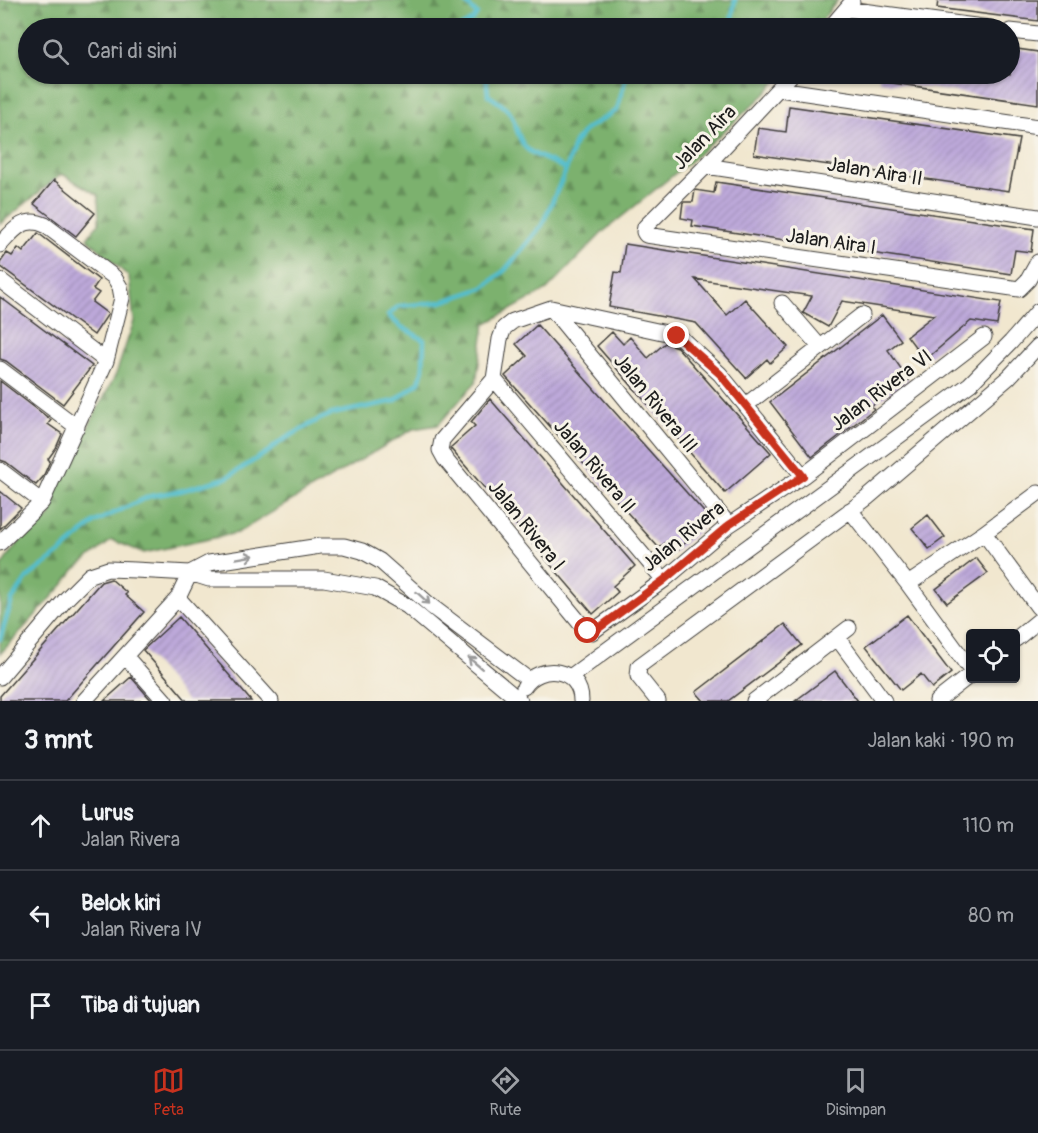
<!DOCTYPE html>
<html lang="id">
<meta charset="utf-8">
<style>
body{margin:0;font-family:Pangolin,sans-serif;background:#20242c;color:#f1f3f6}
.controls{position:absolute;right:18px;bottom:18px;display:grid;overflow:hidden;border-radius:6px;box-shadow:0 2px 4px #0004}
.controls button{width:54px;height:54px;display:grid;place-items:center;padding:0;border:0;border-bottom:2px solid #363941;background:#171b24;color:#f1f3f6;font:30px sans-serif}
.stop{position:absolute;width:18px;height:18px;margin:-14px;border:4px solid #c8321e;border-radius:50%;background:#fff}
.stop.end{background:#c8321e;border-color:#fff;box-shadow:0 2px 6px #0008}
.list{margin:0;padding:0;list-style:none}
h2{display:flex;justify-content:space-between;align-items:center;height:78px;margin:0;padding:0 24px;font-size:26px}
h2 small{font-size:20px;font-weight:400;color:#9ea1a6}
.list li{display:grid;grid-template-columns:39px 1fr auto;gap:18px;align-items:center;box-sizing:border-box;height:90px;padding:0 24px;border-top:2px solid #363941}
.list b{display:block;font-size:22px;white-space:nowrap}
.list p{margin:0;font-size:20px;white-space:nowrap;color:#9ea1a6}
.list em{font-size:20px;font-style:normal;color:#9ea1a6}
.icon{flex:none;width:33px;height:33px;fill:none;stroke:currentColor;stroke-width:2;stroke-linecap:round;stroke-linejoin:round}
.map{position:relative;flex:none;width:1038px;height:701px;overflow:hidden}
.search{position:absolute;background:#171b24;box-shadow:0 2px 4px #0004;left:18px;right:18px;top:18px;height:66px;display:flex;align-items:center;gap:15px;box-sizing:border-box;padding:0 21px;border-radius:33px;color:#9ea1a6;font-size:22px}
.sheet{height:348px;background:#171b24}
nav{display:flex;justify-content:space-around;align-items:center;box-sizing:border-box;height:84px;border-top:2px solid #363941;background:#171b24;font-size:16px;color:#9ea1a6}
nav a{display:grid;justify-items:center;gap:3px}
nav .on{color:#c8321e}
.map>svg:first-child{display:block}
.forest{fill:url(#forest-firs);stroke:#4c6645;stroke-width:1.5}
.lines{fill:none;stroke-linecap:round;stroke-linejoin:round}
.stream{stroke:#52bdcd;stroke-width:4.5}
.building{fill:url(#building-hatch)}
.minor-casing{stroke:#3c3a37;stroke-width:17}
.minor{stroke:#fff;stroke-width:15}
.oneway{stroke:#999}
.route{stroke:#c8321e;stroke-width:8}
.labels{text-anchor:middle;stroke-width:6;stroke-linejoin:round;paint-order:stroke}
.street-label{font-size:20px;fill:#1c1c1c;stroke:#f7f3e8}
</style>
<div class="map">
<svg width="1038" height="701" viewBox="0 0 1038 701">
<defs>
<pattern id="forest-firs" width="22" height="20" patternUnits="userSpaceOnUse" patternTransform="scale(1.5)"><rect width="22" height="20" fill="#7cb16e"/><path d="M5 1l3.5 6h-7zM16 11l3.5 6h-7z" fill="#658f5a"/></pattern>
<pattern id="building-hatch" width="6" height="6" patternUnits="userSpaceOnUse" patternTransform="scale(1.5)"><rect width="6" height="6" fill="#bda9da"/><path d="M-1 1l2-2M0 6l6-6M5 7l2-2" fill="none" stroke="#a291ba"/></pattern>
</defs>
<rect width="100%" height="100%" fill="#f7f3e8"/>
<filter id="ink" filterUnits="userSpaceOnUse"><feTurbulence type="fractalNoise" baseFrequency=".0167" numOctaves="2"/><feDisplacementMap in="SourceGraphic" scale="12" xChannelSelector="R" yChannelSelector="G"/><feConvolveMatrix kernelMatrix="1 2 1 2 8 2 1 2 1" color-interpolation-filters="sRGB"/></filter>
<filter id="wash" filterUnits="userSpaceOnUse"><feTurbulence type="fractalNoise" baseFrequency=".008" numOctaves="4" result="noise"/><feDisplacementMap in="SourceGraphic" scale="24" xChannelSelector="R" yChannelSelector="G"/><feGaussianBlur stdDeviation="1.35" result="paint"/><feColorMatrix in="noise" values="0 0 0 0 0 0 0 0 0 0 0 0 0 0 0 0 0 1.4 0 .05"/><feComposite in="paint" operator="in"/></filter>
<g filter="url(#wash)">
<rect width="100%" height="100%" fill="#f1e7cf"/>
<path class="forest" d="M0 0H838L816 28H28V74H782L765 94 693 159 603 232 547 290 485 324 476 382 438 425 413 429 237 533 144 553 112 540 74 570 64 584 0 654V584L2 575 1 567C12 548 30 528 50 517L53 494 116 374 134 321 129 277 87 238 99 223 98 195 62 174 0 224Z"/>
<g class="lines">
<path class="stream" d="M459 28 473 20 477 14 463 0
M730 28 735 0
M486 74 488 95C495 100 506 106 510 113 516 123 517 137 525 147 533 157 555 161 566 170
M0 639 12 600 28 577 61 552 95 522 150 496 180 491 226 478 269 451 281 441 318 420 332 414 395 401 419 382 423 369 424 340 400 326 388 315 399 306 441 302 483 288 505 270 542 225 566 170 575 142 586 129 617 110 627 74"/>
</g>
<g id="blocks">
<path class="building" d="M938 0H1038V21L937 8Z
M1010 48 1038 52V104L879 81V74H1010Z
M789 106 1019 139 1009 191 754 154 758 128 786 132Z
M54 180 95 213 76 236 34 204Z
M716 182 1034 229 1031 252 1015 250 1011 274 692 226 693 220 681 218 683 202H693L695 190 714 193Z
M38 233 99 280 93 289 99 293 92 302 108 314 94 335 0 266V263L7 253 12 256 18 248 23 252Z
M625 244 1001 302 997 325 971 321 925 360 907 336 934 315 842 301 828 327 803 313 812 296 695 279 727 315 745 299 788 347 770 363 767 359 746 378 696 323 609 307 615 272 621 273Z
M0 297 92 366 63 404 6 361 0 359Z
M882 315 901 340 888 350 909 380 871 406 874 409 812 457 770 402Z
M537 325 711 520 674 553 665 543 659 548 505 376 527 356 516 344Z
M612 332 623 344 630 337 648 358 665 343 677 347 771 453 725 493 597 346Z
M0 381 51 420 48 424 62 434 56 448 48 459 50 461 43 477 36 485 6 462 0 460Z
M490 399 635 566 613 586 618 592 593 614 450 448 475 426 471 422Z
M0 491 21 508 0 529Z
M928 515 945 537 929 549 912 528Z
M976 558 988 573 947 603 936 589Z
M111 579 127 593 125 595 144 612 65 701H0V696L101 582Z
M907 615 951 673 932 688 921 674 901 690 866 646Z
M179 617 230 676 251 701H187L163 673 143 650Z
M785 624 802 645 728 701H704L696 692Z
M835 671 858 701H795Z
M131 677 152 701H104Z"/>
</g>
</g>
<g filter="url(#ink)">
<use href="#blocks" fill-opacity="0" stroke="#3c3a37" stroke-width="1.5"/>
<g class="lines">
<defs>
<path id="minor" d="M847 9 990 28
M830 28 852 2
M1010 31 1038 34
M792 74 706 166 645 227 644 232 646 235 1019 289 1028 280 1038 262
M779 89 1038 127
M706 166 1038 217
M0 245C13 231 24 215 45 225L114 277 120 287 122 298 106 361 42 502 0 543
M0 280 106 361
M782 303 820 347
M551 308 729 525
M0 369 77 427
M494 379 664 580
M746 405 862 315
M0 470 42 502
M803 476 720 374 682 339 671 334 551 308 513 321 504 328 500 339 494 379 442 440 440 450 445 459 584 628 592 632 664 580 729 525 803 476 984 337
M850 510 908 584 970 669
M984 533 1038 607
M908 584 984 533 1038 493
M178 598 271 701
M838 639 884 701
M1016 639 1038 621
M126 657 165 701
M0 677 66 599 90 575 108 569 135 570 190 573 209 579H324L375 588 407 606 520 701
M570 677 970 384 1011 342 1038 311
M524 687C540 662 581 668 581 701
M84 701 178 598 190 573 209 563 320 546H344L362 551 380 561 431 606 529 680
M658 701 638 676 639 666 867 498 1009 377 1038 346
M754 701 849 628
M937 701 970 675"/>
</defs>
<use href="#minor" class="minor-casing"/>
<use href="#minor" class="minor"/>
</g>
<defs><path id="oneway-shaft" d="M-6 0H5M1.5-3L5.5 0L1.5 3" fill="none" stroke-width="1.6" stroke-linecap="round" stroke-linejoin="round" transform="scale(1.5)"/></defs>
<g class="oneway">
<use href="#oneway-shaft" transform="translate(245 557) rotate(-10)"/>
<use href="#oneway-shaft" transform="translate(423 598) rotate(42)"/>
<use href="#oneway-shaft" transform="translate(475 663) rotate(-140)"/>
</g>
</g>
<g class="lines" filter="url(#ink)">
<path class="route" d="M588 631H595L664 580 729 525 803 476 720 374 677 336"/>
</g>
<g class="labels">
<g class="street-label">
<text transform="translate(704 137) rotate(-46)" y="7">Jalan Aira</text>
<text transform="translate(875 171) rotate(9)" y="7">Jalan Aira II</text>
<text transform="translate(831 241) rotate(8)" y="7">Jalan Aira I</text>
<text transform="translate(881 390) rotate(-37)" y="7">Jalan Rivera VI</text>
<text transform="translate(656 403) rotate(51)" y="7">Jalan Rivera III</text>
<text transform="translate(595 466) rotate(50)" y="7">Jalan Rivera II</text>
<text transform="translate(527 525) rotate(51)" y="7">Jalan Rivera I</text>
<text transform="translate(683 536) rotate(-39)" y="7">Jalan Rivera</text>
</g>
</g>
</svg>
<div class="controls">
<button><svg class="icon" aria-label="locate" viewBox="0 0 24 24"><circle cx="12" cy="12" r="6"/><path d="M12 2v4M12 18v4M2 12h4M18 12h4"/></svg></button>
</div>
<div class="stop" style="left:588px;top:631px"></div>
<div class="stop end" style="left:677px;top:336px"></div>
<div class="search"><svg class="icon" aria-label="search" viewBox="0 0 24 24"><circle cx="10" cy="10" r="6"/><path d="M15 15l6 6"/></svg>Cari di sini</div>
</div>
<section class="sheet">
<h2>3 mnt<small>Jalan kaki · 190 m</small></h2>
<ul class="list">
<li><svg class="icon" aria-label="ahead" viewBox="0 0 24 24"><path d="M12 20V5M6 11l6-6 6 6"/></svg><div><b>Lurus</b><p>Jalan Rivera</p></div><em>110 m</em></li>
<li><svg class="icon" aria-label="left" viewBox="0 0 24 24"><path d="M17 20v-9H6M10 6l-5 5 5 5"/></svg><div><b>Belok kiri</b><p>Jalan Rivera IV</p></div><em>80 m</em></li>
<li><svg class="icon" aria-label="arrive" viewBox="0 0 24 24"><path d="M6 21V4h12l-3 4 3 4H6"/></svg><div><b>Tiba di tujuan</b></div></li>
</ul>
</section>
<nav>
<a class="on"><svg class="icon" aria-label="map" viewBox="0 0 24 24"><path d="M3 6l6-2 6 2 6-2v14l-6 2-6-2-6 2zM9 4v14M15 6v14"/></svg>Peta</a>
<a><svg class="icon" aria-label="directions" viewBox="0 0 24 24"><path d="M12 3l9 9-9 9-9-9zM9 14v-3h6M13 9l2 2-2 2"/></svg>Rute</a>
<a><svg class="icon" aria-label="saved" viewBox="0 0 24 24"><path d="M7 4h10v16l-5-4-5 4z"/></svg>Disimpan</a>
</nav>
